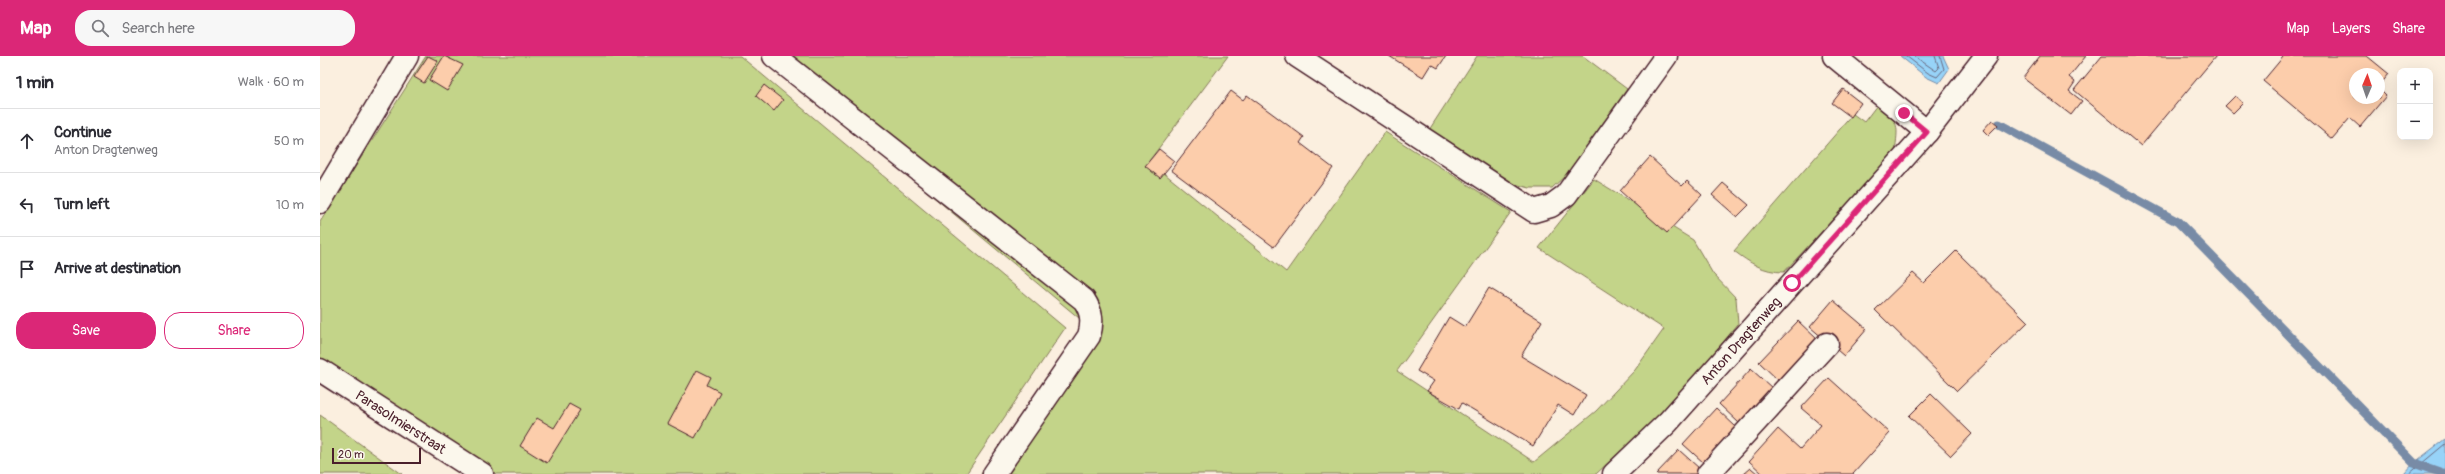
<!DOCTYPE html>
<meta charset="utf-8">
<style>
body{margin:0;font-family:Pangolin,sans-serif;background:#f7f7f7;color:#2b2b33}
.controls{position:absolute;right:12px;top:12px;display:grid;overflow:hidden;border-radius:8px;box-shadow:0 4px 16px #0002}
.controls button{width:36px;height:36px;display:grid;place-items:center;padding:0;border:0;border-bottom:1px solid #e1e1e2;background:#fff;color:#2b2b33;font:20px sans-serif}
.compass{position:absolute;left:2029px;top:12px;width:36px;height:36px;border-radius:50%;background:#fff;box-shadow:0 4px 16px #0002;rotate:2deg}
.scale{position:absolute;left:12px;bottom:10px;width:89px;box-sizing:border-box;padding-left:4px;border:2px solid #4a1f2b;border-top:0;font-size:11px;line-height:14px;white-space:nowrap;color:#4a1f2b;-webkit-text-stroke:3px #fbf7ec;paint-order:stroke}
.stop{position:absolute;width:12px;height:12px;margin:-9px;border:3px solid #db2777;border-radius:50%;background:#fff}
.stop.end{background:#db2777;border-color:#fff;box-shadow:0 1px 4px #0008}
.list{margin:0;padding:0;list-style:none}
h2{display:flex;justify-content:space-between;align-items:center;height:52px;margin:0;padding:0 16px;font-size:17px}
h2 small{font-size:13px;font-weight:400;color:#7c7c81}
.list li{display:grid;grid-template-columns:26px 1fr auto;gap:12px;align-items:center;box-sizing:border-box;height:64px;padding:0 16px;border-top:1px solid #e1e1e2}
.list b{display:block;font-size:15px;white-space:nowrap}
.list p{margin:0;font-size:13px;white-space:nowrap;color:#7c7c81}
.list em{font-size:13px;font-style:normal;color:#7c7c81}
.actions{display:flex;gap:8px;padding:12px 16px}
.actions a{flex:1;padding:9px 0;border:1px solid #db2777;border-radius:16px;text-align:center;font-size:14px;color:#db2777}
.actions .main{background:#db2777;color:#fff}
.icon{flex:none;width:22px;height:22px;fill:none;stroke:currentColor;stroke-width:2;stroke-linecap:round;stroke-linejoin:round}
.map{position:relative;flex:none;width:2125px;height:418px;overflow:hidden}
header{display:flex;align-items:center;gap:24px;box-sizing:border-box;height:56px;padding:0 20px;background:#db2777;color:#fff}
header strong{font-size:19px}
nav{display:flex;gap:22px;margin-inline-start:auto;font-size:14px}
.search{width:280px;height:36px;background:#f7f7f7;display:flex;align-items:center;gap:10px;box-sizing:border-box;padding:0 14px;border-radius:16px;color:#7c7c81;font-size:15px}
main{display:flex}
aside{flex:1;background:#fff}
.map>svg:first-child{display:block}
.green{fill:#c3d489;stroke:#867a5a}
.water{fill:#97d3f8;stroke:#788ba6}
.lines{fill:none;stroke-linecap:round;stroke-linejoin:round}
.shore{stroke:#69677d;stroke-width:1}
.stream{stroke:#788ba6;stroke-width:9}
.building{fill:#fccdab;stroke:#4a1f2b}
.street-casing{stroke:#4a1f2b;stroke-width:25}
.secondary-casing{stroke:#4a1f2b;stroke-width:25}
.street{stroke:#fbf7ec;stroke-width:22}
.secondary{stroke:#fbf7ec;stroke-width:22}
.route{stroke:#db2777;stroke-width:5}
.labels{text-anchor:middle;stroke-width:3;stroke-linejoin:round;paint-order:stroke}
.street-label{font-size:14px;fill:#4a1f2b;stroke:#fbf7ec}
</style>
<header>
<strong>Map</strong>
<div class="search"><svg class="icon" aria-label="search" viewBox="0 0 24 24"><circle cx="10" cy="10" r="6"/><path d="M15 15l6 6"/></svg>Search here</div>
<nav><a>Map</a><a>Layers</a><a>Share</a></nav>
</header>
<main>
<aside>
<h2>1 min<small>Walk · 60 m</small></h2>
<ul class="list">
<li><svg class="icon" aria-label="ahead" viewBox="0 0 24 24"><path d="M12 20V5M6 11l6-6 6 6"/></svg><div><b>Continue</b><p>Anton Dragtenweg</p></div><em>50 m</em></li>
<li><svg class="icon" aria-label="left" viewBox="0 0 24 24"><path d="M17 20v-9H6M10 6l-5 5 5 5"/></svg><div><b>Turn left</b></div><em>10 m</em></li>
<li><svg class="icon" aria-label="arrive" viewBox="0 0 24 24"><path d="M6 21V4h12l-3 4 3 4H6"/></svg><div><b>Arrive at destination</b></div></li>
</ul>
<div class="actions"><a class="main">Save</a><a>Share</a></div>
</aside>
<div class="map">
<svg width="2125" height="418" viewBox="0 0 2125 418">
<rect width="100%" height="100%" fill="#fbefdf"/>
<filter id="ink" filterUnits="userSpaceOnUse"><feTurbulence type="fractalNoise" baseFrequency=".025" numOctaves="2"/><feDisplacementMap in="SourceGraphic" scale="8" xChannelSelector="R" yChannelSelector="G"/><feConvolveMatrix kernelMatrix="1 2 1 2 8 2 1 2 1" color-interpolation-filters="sRGB"/></filter>
<g filter="url(#ink)">
<path class="green" d="M106 0H420L745 272 646 418H176L0 304V166Z
M444 0H908L829 105 966 216 1065 76 1191 156 1077 315 1214 406 1276 355 1315 314 1344 273 1219 192 1274 123 1373 184 1393 218 1416 242 1418 268 1355 345 1276 418H661L765 267Z
M1157 0H1263L1307 33 1246 119 1232 132H1210L1187 126 1109 74Z
M1557 49C1581 67 1578 69 1575 97L1464 216C1443 216 1430 207 1414 195L1533 58 1544 66Z
M0 359 82 418H0Z"/>
<path class="water" d="M1580 0H1623L1629 13 1619 27 1606 21Z
M2125 383V418H2084L2094 407Z"/>
<g class="lines">
<path class="shore" d="M1586 0 1608 17 1617 21 1624 13 1620 0
M1594 0 1616 15 1619 12 1615 0
M2089 418 2125 388"/>
<path class="stream" d="M1679 68 1858 166 2094 407 2125 418"/>
</g>
<path class="building" d="M108 0 118 5 104 27 94 21Z
M124 0 143 9 127 35 109 24Z
M1069 0H1126L1118 12 1111 8 1103 21Z
M1720 0H1766L1749 21 1755 26 1749 35 1762 45 1751 59 1703 22Z
M1782 0H1896L1821 90 1754 34Z
M1962 0H2047L2069 18 2059 30V18H2035V42H2059V33L2066 40 2040 71 2030 62 2012 83 1943 25 1963 1Z
M444 29 463 44 454 55 436 40Z
M1523 33 1541 47 1531 61 1512 47Z
M911 35 923 44 927 39 984 81 980 87 1013 112 954 191 851 114Z
M1915 40 1923 47 1913 57 1905 50Z
M1672 64 1678 69 1668 79 1663 74Z
M839 93 854 105 840 122 825 110Z
M1330 101 1362 130 1367 125 1382 139 1347 177 1300 135Z
M1403 127 1429 149 1417 161 1392 139Z
M1636 195 1708 266 1637 335 1555 254 1593 217 1604 227Z
M1169 232 1222 265 1201 300 1266 339 1254 359 1238 349 1213 390 1142 347 1139 353 1107 335 1114 325 1097 315 1129 261 1145 271Z
M1513 244 1547 273 1524 300 1490 271Z
M1478 265 1498 284 1459 325 1439 306Z
M1431 313 1452 332 1420 368 1399 348Z
M377 314 391 321 387 329 400 336 375 382 348 368Z
M1509 322 1570 377 1533 418H1443L1429 405 1458 373 1480 393 1501 369 1481 352Z
M1611 338 1652 378 1631 400 1589 360Z
M249 348 260 354 227 407 200 390 217 362 234 372Z
M1396 352 1417 372 1384 407 1363 388Z
M1359 394 1380 413 1376 418H1336Z
M1431 412 1438 418H1424Z"/>
<g class="lines">
<defs>
<g id="street">
<path d="M454 0 764 244C772 256 773 266 769 280L674 418"/>
<path d="M977 0 1214 155 1231 150 1246 139 1346 0"/>
<path d="M1514 0 1607 76"/>
<path d="M0 146 87 0"/>
<path id="s1" d="M0 314 162 418"/>
<path d="M1388 418 1507 288"/>
</g>
<g id="secondary">
<path id="s2" d="M1294 418 1348 366 1607 76 1666 0"/>
</g>
</defs>
<use href="#street" class="street-casing"/>
<use href="#secondary" class="secondary-casing"/>
<use href="#street" class="street"/>
<use href="#secondary" class="secondary"/>
</g>
</g>
<g class="lines" filter="url(#ink)">
<path class="route" d="M1472 227 1607 76 1584 57"/>
</g>
<g class="labels">
<g class="street-label">
<text dy="5" stroke="none"><textPath href="#s2" startOffset="184">Anton Dragtenweg</textPath></text>
<text dy="5" stroke="none"><textPath href="#s1" startOffset="96">Parasolmierstraat</textPath></text>
</g>
</g>
</svg>
<div class="controls">
<button>+</button>
<button>−</button>
</div>
<svg class="compass" viewBox="-18 -18 36 36"><path d="M0-13l5 13h-10z" fill="#e53935"/><path d="M0 13l5-13h-10z" fill="#7c7c81"/></svg>
<div class="scale">20 m</div>
<div class="stop" style="left:1472px;top:227px"></div>
<div class="stop end" style="left:1584px;top:57px"></div>
</div>
</main>
